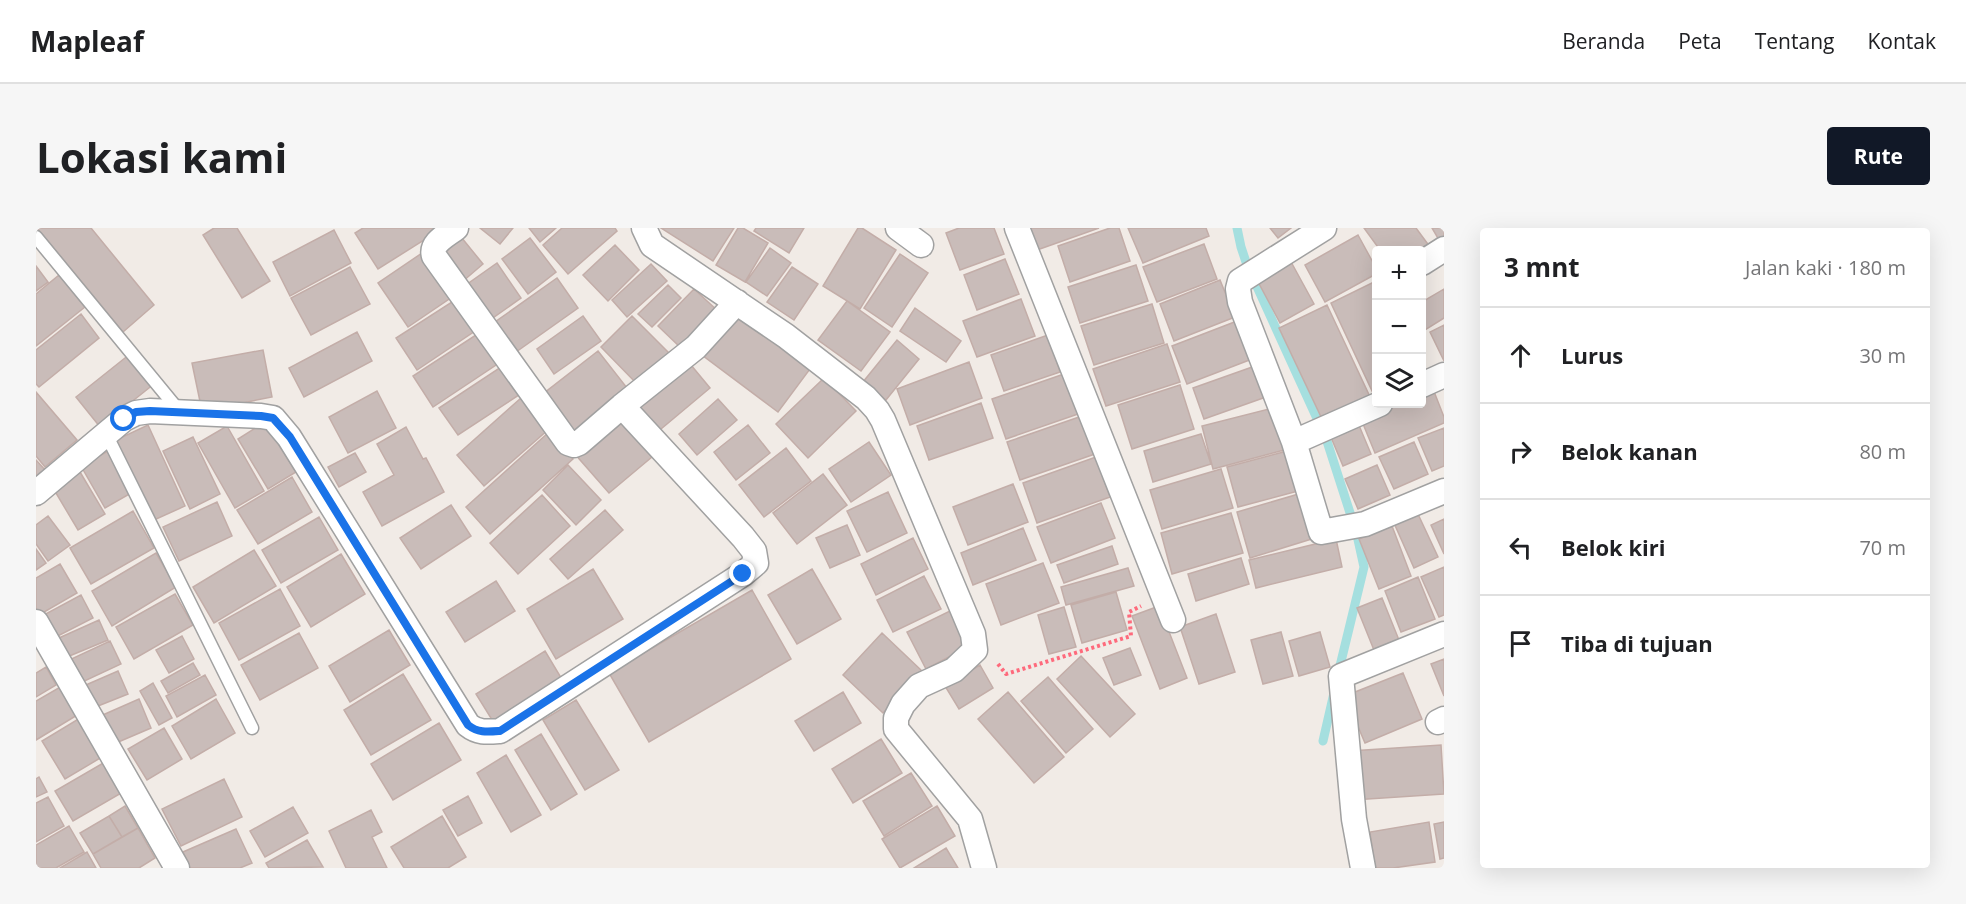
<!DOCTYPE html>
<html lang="id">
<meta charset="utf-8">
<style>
body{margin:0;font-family:"Open Sans",sans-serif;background:#f6f6f6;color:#202124}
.controls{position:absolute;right:18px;top:18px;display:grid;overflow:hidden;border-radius:6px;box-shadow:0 6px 24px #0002}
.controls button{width:54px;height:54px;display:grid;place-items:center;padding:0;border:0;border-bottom:2px solid #e0e0e0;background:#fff;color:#202124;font:30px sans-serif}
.stop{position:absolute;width:18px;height:18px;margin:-14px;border:4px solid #1a73e8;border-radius:50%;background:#fff}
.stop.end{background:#1a73e8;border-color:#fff;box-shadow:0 2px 6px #0008}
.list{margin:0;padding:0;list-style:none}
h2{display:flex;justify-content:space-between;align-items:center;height:78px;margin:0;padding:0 24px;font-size:26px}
h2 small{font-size:20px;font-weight:400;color:#757577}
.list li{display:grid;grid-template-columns:39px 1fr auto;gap:18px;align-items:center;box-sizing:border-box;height:96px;padding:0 24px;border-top:2px solid #e0e0e0}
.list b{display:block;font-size:22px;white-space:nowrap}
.list em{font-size:20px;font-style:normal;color:#757577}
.icon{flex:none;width:33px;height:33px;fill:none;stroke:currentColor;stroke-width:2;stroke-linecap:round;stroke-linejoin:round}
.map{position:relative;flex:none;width:1408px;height:640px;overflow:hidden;border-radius:6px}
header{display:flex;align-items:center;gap:36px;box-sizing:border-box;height:84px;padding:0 30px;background:#fff;border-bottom:2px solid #e0e0e0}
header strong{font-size:28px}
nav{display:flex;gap:33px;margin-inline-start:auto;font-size:21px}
.intro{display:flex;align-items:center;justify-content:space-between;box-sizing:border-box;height:144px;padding:0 36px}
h1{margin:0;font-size:42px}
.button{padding:15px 27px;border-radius:6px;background:#111827;color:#fff;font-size:21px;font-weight:700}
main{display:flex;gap:36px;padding:0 36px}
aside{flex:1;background:#fff;border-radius:6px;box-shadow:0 6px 24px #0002}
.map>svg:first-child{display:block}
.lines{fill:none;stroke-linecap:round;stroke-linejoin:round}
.stream{stroke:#a5dfdf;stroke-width:9}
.building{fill:#c9bcb9;stroke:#c3ada8;stroke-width:1.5}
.service-casing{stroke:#a1a1a1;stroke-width:15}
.minor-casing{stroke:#a1a1a1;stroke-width:27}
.path{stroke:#fe6a7c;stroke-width:4;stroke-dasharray:3 3;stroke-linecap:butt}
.service{stroke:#fff;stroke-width:12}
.minor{stroke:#fff;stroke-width:24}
.route{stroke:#1a73e8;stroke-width:8}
</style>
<header>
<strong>Mapleaf</strong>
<nav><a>Beranda</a><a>Peta</a><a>Tentang</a><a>Kontak</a></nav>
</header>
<div class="intro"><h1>Lokasi kami</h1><a class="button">Rute</a></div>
<main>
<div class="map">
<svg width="1408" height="640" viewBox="0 0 1408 640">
<rect width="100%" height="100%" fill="#f1ebe6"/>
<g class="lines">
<path class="stream" d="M1201 0 1205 19 1212 40
M1217 50 1283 195
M1289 207 1316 291
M1302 446 1328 339 1321 307
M1287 513 1298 465"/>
</g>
<path class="building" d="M1 0H55L118 77 87 104Z
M178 0H201L234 53 206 70 167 7Z
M327 0H407L342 41 319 5Z
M444 0H477L464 16Z
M493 0H520L504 14Z
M526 0H579L581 3 532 46 507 17Z
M625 0H698L677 33Z
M702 0H707L732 15 709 54 680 37Z
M720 0H768L753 25 718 3Z
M822 0H826L860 22 824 81 787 58Z
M923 0H958L968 26 924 42 910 5Z
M993 0H1063L1001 22Z
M1074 0H1083L1094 33 1034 54 1022 18Z
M1092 0H1170L1173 8 1107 35Z
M1234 0H1255L1242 10Z
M1328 0H1380L1394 19 1386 22H1344Z
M1396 0H1408V9L1403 12Z
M298 2 315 35 254 68 237 34Z
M421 4 447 36 426 54 400 22Z
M1322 7 1340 40V46L1289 74 1269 37Z
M494 10 520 44 492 66 466 31Z
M1168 16 1181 51 1121 74 1107 39Z
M579 17 603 42 572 73 547 47Z
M734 20 755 35 731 68 710 54Z
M389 23 419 67 372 99 342 55Z
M864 26 892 45 856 99 828 80Z
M969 31 983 66 941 82 928 47Z
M1254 32 1278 76 1244 95 1220 50Z
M461 35 485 70 454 92 430 57Z
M615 36 631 53 591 89 576 72Z
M1100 37 1112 73 1044 95 1032 59Z
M0 38 12 54 0 63Z
M314 39 334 76 275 107 255 70Z
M756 39 782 56 758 92 731 74Z
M23 47 49 79 0 118V66Z
M521 50 542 80 480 124 459 94Z
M1184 52 1199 89 1138 113 1124 76Z
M1340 53V164L1337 165 1295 75Z
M632 57 645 70 616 99 602 86Z
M658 61 683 84 646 121 622 98Z
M1408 61V90L1389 102 1386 95V74Z
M985 71 999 108 941 129 927 93Z
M419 72 439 103 381 142 360 110Z
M811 73 854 104 825 143 782 112Z
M1116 76 1128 115 1058 137 1045 98Z
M1291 77 1335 171 1287 193 1243 100Z
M879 80 925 113 910 134 864 103Z
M698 84 774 141 742 184 666 127Z
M45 86 63 110 3 159 0 156V122Z
M547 88 565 113 518 146 501 121Z
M596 88 635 127 603 158 565 119Z
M1201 93 1216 131 1151 156 1136 118Z
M1408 97V133L1394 104Z
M446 103 466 133 397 179 377 148Z
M321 104 336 133 268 169 253 140Z
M1012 107 1024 144 968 163 955 127Z
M861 112 883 131 850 172 827 154Z
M1131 116 1144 154 1070 178 1057 141Z
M227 122 236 169 166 183 156 135Z
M562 123 595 165 536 211 503 169Z
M94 126 118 156 64 199 40 169Z
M650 131 674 160 619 206 595 178Z
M933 134 946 170 874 197 861 161Z
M468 137 486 165 422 207 403 180Z
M1219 138 1230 169 1168 191 1157 160Z
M1028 146 1042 186 970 211 956 171Z
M788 150 820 183 772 230 740 196Z
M1144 157 1158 201 1096 221 1082 177Z
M1397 161 1408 189V195L1339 225 1325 191 1363 176H1386V166Z
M341 163 360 200 312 225 293 189Z
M0 164 41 212 9 239 0 228Z
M485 170 513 201 448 258 421 227Z
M682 171 701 192 661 227 643 206Z
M945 175 957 210 893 232 881 198Z
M1241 179 1252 221 1177 241 1166 198Z
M581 188 616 229 573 265 538 225Z
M1046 188 1059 226 984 252 971 214Z
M229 194 260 244 232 261 202 211Z
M1322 195 1335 226 1307 238 1294 207Z
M112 197 149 278 118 292 80 212Z
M712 197 734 225 700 252 678 224Z
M191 198 228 263 199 280 162 215Z
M370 199 387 231 390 230 408 264 346 298 327 264 358 247 341 216Z
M1408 200V238L1396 243 1382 210Z
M513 204 537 231 454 306 430 279Z
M1165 206 1175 236 1117 254 1108 223Z
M157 209 184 266 154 281 127 223Z
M833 214 855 247 815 274 793 241Z
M1378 214 1392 246 1358 261 1343 229Z
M750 220 775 253 728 289 703 257Z
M74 222 97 264 69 280 45 238Z
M1255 222 1266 262 1202 279 1191 239Z
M319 225 330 244 303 259 292 239Z
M1060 229 1074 269 1001 295 987 255Z
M0 232 10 243 0 251Z
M532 237 565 272 540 297 507 262Z
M1341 237 1354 267 1322 281 1309 251Z
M1185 241 1197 280 1126 301 1114 262Z
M44 244 69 286 42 302 17 260Z
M787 246 811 277 761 316 737 285Z
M256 249 276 284 222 316 201 282Z
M977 256 992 294 932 317 917 279Z
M852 264 871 305 831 324 811 283Z
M1266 265 1279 310 1214 330 1201 284Z
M506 267 534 298 482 346 454 315Z
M181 274 196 308 143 333 127 299Z
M1065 275 1079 310 1015 335 1001 299Z
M415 277 435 308 385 341 364 310Z
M569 282 587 302 532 351 514 331Z
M97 283 118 320 55 356 34 320Z
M1381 284 1402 329 1378 340 1358 295Z
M1195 285 1207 325 1136 346 1125 305Z
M12 288 34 317 12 333 0 316V297Z
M283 289 302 322 245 355 226 322Z
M1408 291V326L1395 297Z
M811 297 824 327 794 340 780 310Z
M1356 298 1375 348 1343 361 1323 311Z
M987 300 1000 332 937 357 925 325Z
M877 310 892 341 840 367 825 336Z
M1300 311 1306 339 1220 360 1213 332Z
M1076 318 1082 336 1028 355 1021 337Z
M0 321 10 335 0 342Z
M218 322 240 358 178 395 157 359Z
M120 325 140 359 76 398 56 363Z
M305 326 329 366 275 399 251 359Z
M1205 330 1213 356 1160 373 1152 346Z
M1007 335 1023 375 965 397 950 356Z
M24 336 41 365 3 387 0 382V350Z
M1408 339V387L1403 389 1385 349Z
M1092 340 1098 358 1030 377 1025 359Z
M557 341 587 391 520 431 491 381Z
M776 341 805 391 761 416 732 367Z
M888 348 905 381 857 404 841 372Z
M1382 349 1399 391 1365 404 1349 363Z
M460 353 479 383 429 414 410 384Z
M244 361 264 398 203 432 183 395Z
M716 362 755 431 613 514 573 445Z
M1080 364 1091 402 1046 415 1035 377Z
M139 366 157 397 98 431 80 399Z
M45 367 57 390 16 411 4 389Z
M1346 370 1365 417 1340 427 1321 380Z
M1123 378 1151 450 1124 461 1096 388Z
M1028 379 1040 419 1013 426 1002 387Z
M916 382 934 418 890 441 871 404Z
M1180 386 1199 444 1163 456 1144 399Z
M63 392 72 412 31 429 23 410Z
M353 402 374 437 314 474 293 438Z
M1245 404 1257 448 1227 456 1215 412Z
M1284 404 1294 439 1263 448 1253 413Z
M263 405 282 440 224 472 205 437Z
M846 405 886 443 847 485 807 447Z
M146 408 158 431 133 445 120 422Z
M74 413 85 436 42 456 31 433Z
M1094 420 1105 447 1078 457 1067 430Z
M509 423 527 453 458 495 440 466Z
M1045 428 1099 486 1074 509 1021 451Z
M1408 431V468L1395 436Z
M157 435 164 447 132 465 125 453Z
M944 437 957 460 923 481 909 458Z
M10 439 20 457 0 469V445Z
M82 443 92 466 52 482 43 460Z
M1367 445 1386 491 1329 515 1309 468Z
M367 446 395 492 335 527 308 482Z
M169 447 180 467 141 489 130 468Z
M1012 449 1057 501 1030 525 985 473Z
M117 455 136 490 123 497 104 463Z
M26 458 43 486 0 512V473Z
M807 464 825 495 778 523 759 493Z
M972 464 1028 529 998 555 942 491Z
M103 471 115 500 73 518 60 490Z
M180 471 199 505 155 531 136 498Z
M540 472 583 542 549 562 507 492Z
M49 487 71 526 29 551 6 513Z
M403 495 425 532 357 572 335 536Z
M128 500 146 531 111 552 92 521Z
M505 506 541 566 515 582 479 522Z
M845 511 866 545 817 575 796 541Z
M1405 517 1408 566 1317 572 1314 523Z
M470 527 505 587 475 604 441 545Z
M69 534 87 564 37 593 19 563Z
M875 545 896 578 848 608 827 573Z
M3 549 11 564 0 569V551Z
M188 551 206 589 145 618 126 581Z
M432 568 446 595 422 608 407 582Z
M12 569 28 598 0 614V575Z
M89 578 102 600 86 609 73 588Z
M901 578 919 608 864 640 846 611Z
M257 579 272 605 229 629 214 603Z
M335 582 346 604 336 609 351 640H310L293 603Z
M73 588 86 609 57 626 44 605Z
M406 588 430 629 412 640H368L355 619Z
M1393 594 1399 634 1357 640H1339L1334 604Z
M1408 594V630L1404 631 1398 596Z
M33 598 48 624 20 640H0V617Z
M102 600 119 630 103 640H65L57 626Z
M200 601 216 635 204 640H154L147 624Z
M271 612 287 639 233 640 230 635Z
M910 620 922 640H878Z
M51 624 60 640H24Z"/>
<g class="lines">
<defs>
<path id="service" d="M0 9 144 184
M70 206 216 500"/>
<path id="minor" d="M420 0C411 7 394 15 398 28L532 215 538 217 543 215 586 178
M608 0 616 17 750 108 830 170 841 182 847 192 937 406 939 422 918 442 883 458 867 476 860 490V501L934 591 948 640
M862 0 885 17
M981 0 1137 392
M1288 0 1204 53 1202 61 1204 74 1258 214 1285 304 1329 296 1408 263
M1386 35 1408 21
M1386 157 1408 147
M1258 214 1344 176
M0 265 88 191 100 185 114 183 225 188 237 190 253 209 432 497C442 505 451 504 464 503L707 346 720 335 718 323 707 309 586 178 660 119 701 74
M0 394 141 640
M1402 494 1408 491
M1327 640 1318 591 1305 448 1408 406"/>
</defs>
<use href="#service" class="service-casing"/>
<use href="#minor" class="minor-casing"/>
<path class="path" d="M962 436 970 446 1095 408 1093 384 1105 378"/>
<use href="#service" class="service"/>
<use href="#minor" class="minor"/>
</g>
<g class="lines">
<path class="route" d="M88 191 100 184 114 183 225 188 237 190 254 209 432 497C442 505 451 504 464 503L707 346"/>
</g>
</svg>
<div class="controls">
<button>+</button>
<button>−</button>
<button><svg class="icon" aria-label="layers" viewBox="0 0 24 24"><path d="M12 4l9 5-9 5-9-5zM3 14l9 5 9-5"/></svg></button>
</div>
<div class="stop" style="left:88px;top:191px"></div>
<div class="stop end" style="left:707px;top:346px"></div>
</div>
<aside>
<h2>3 mnt<small>Jalan kaki · 180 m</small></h2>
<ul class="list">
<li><svg class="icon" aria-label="ahead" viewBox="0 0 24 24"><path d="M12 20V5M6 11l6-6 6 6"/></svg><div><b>Lurus</b></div><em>30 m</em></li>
<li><svg class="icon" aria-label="right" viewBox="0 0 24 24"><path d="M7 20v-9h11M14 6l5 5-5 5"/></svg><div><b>Belok kanan</b></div><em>80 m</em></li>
<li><svg class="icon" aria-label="left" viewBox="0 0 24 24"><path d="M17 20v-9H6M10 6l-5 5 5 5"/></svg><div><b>Belok kiri</b></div><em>70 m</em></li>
<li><svg class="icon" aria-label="arrive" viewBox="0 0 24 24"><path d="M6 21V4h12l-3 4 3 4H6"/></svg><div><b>Tiba di tujuan</b></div></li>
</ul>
</aside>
</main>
